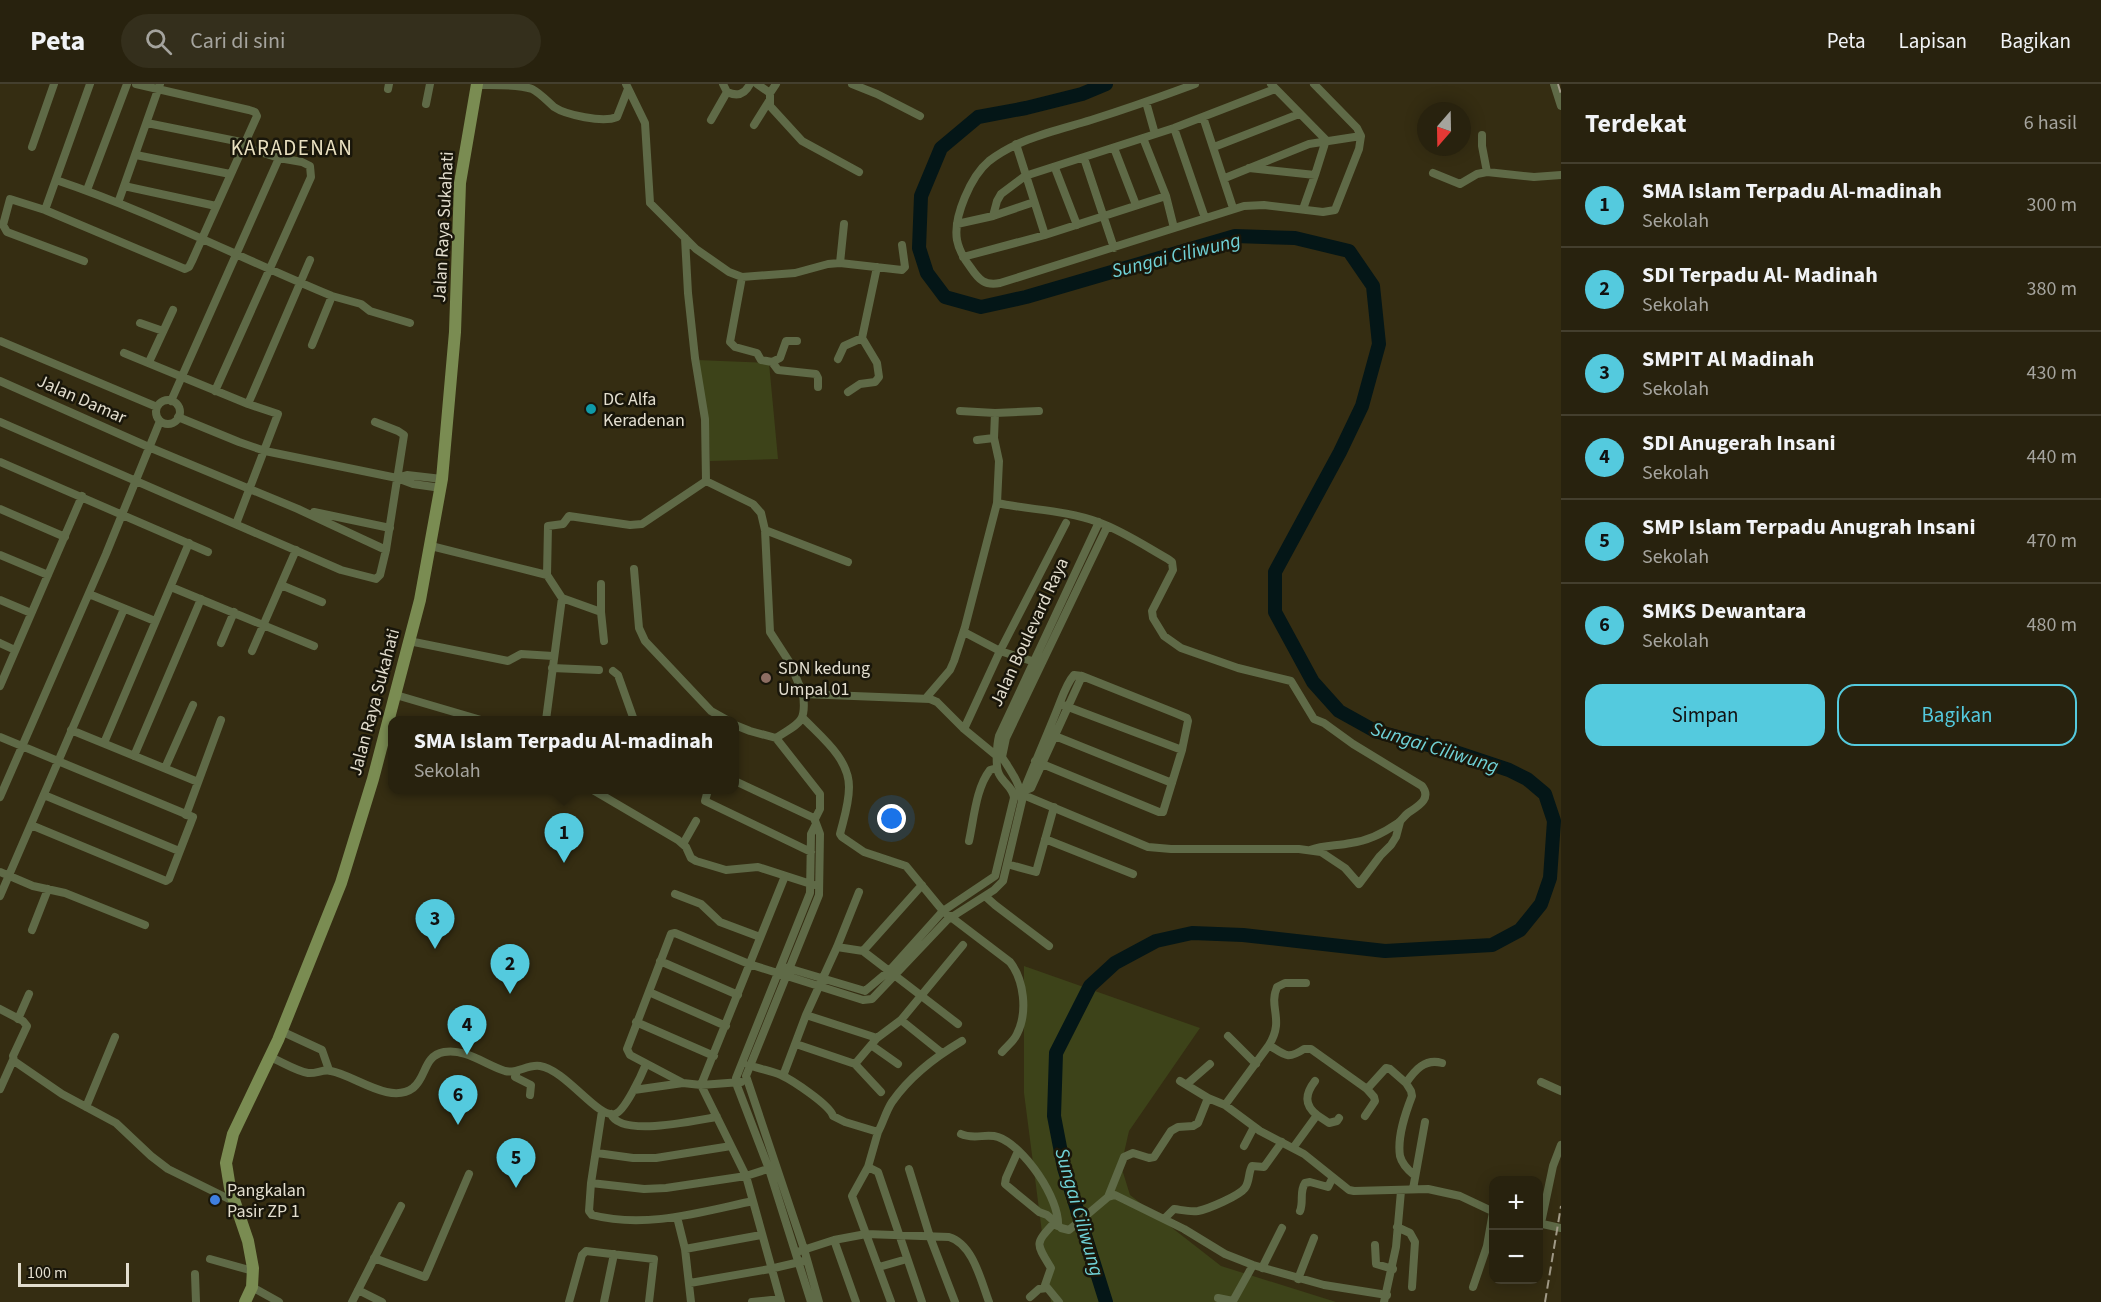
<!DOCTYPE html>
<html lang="id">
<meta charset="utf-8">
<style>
body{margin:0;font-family:"Source Sans 3",sans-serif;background:#342f1c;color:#f1f3f6}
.controls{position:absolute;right:18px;bottom:18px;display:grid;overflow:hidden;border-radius:12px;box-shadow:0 3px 15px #0003}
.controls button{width:54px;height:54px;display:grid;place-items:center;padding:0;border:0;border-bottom:2px solid #443f2e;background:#28220e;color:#f1f3f6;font:30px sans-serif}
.compass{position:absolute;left:1417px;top:18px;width:54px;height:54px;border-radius:50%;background:#28220e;box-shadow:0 3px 15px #0003;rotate:200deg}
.scale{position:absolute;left:18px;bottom:15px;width:111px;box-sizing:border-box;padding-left:6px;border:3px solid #e3decf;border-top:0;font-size:16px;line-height:21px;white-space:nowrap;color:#e3decf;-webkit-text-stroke:4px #19160a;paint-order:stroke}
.you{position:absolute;left:892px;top:735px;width:21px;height:21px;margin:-15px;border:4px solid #fff;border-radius:50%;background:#1a73e8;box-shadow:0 0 0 9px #1a73e833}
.badge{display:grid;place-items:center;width:39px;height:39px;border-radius:50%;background:#54cade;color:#111;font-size:20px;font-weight:700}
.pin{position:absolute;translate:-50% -50px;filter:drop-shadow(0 2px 3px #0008)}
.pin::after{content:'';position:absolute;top:32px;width:21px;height:18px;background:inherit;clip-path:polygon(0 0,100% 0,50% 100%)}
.popup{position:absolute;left:388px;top:632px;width:351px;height:78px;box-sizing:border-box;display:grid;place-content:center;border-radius:12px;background:#28220e;filter:drop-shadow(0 2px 4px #0005);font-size:20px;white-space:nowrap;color:#a5a49e}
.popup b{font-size:22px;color:#f1f3f6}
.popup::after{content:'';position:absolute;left:50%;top:100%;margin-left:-12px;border:12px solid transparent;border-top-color:#28220e}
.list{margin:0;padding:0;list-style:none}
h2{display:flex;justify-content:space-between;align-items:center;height:78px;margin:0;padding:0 24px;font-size:26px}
h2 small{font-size:20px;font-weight:400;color:#a5a49e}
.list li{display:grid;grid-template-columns:39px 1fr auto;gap:18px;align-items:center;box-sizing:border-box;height:84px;padding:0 24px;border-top:2px solid #443f2e}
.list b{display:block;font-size:22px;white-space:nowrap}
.list p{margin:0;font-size:20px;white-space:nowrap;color:#a5a49e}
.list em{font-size:20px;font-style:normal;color:#a5a49e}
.actions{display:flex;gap:12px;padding:18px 24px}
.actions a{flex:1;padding:14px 0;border:2px solid #54cade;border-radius:18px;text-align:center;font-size:21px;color:#54cade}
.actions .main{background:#54cade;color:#111}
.icon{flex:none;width:33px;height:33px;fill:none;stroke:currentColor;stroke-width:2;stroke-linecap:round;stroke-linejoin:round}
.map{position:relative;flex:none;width:1561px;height:1218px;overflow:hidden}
header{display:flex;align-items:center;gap:36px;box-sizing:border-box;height:84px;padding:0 30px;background:#28220e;border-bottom:2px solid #443f2e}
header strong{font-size:28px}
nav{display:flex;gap:33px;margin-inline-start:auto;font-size:21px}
.search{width:420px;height:54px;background:#342f1c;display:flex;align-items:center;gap:15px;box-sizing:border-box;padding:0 21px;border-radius:33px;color:#a5a49e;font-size:22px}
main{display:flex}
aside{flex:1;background:#28220e}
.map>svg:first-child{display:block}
.green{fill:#3d4319}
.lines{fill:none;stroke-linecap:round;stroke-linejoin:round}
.river{stroke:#041617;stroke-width:14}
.street{stroke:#5f6a47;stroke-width:8}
.secondary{stroke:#7a8c52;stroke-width:12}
.rail{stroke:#a29b88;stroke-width:2;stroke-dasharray:9 4.5;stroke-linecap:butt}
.culture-dot{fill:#0f9aa8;stroke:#19160a;stroke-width:2}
.education-dot{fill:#8d6e63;stroke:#19160a;stroke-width:2}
.shop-dot{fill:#3f7fe0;stroke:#19160a;stroke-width:2}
.labels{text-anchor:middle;stroke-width:5;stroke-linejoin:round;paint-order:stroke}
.street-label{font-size:18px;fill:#e3decf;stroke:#19160a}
.poi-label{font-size:18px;fill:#e3decf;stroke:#19160a;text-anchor:start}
.water-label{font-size:20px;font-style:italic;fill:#70d2d7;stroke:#19160a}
.quarter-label{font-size:21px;letter-spacing:1.5px;fill:#e9e0c0;stroke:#19160a}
</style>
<header>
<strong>Peta</strong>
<div class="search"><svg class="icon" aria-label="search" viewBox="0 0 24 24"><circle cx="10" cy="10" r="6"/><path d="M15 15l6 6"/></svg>Cari di sini</div>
<nav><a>Peta</a><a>Lapisan</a><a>Bagikan</a></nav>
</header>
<main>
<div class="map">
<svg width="1561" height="1218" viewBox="0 0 1561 1218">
<rect width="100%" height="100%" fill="#352d12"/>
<path class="green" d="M697 276 769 279 778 375 710 377 709 350Z
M1024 882 1200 944 1129 1047 1121 1082 1130 1111 1221 1182 1336 1218H1051L1024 1009Z"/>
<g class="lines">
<path class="river" d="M1106 0 1082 10 1026 24 978 33 941 64 921 112 919 164 927 189 945 213 981 223 1026 213 1235 152 1295 154 1349 167 1373 202 1379 260 1362 322 1340 368 1275 488V528L1313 598 1339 627 1375 647 1455 668 1509 686 1527 695 1545 710 1554 737 1550 794 1541 820 1520 846 1492 861 1385 867 1243 851 1192 849 1156 857 1115 879 1090 902 1056 969 1054 1032 1064 1084 1106 1218"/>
<path class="street" d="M626 0 645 39 650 119 696 165 729 188 742 193 795 189 828 180 840 179 902 186 905 183 902 161
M723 0 727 8
M757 0 770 9
M776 0 770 9V22L802 57 859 88
M852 0 877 10 920 32
M1195 0C1160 13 1126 25 1091 36 1055 47 1019 54 989 77 971 92 953 133 957 156 959 167 964 175 971 184 979 196 985 202 1000 199L1244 122 1264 121 1323 128 1335 126 1359 65 1361 52 1357 44 1314 0
M1554 0 1561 22
M477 1C494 1 517 0 532 5 540 9 547 17 554 23 566 31 603 39 617 33L628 5
M388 5 389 0
M1146 18 1155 50
M426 20 430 0
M1203 33 1233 124
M711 36 727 8C738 13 745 10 750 0
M147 39 246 59
M754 41 769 17
M1174 44 1205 134
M1482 51V62L1487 88
M1143 54 1166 112 1174 144
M1016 60 1045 151
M32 63 54 0
M1214 63 1299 30
M1114 64 1136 121
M136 71 230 90
M1084 74 1114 164
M1055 84 1077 141
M1249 84 1315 91 1326 56 1271 0
M1433 89 1460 100 1477 90 1487 88 1534 93 1561 91
M1225 94 1309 60 1361 52
M56 96C151 128 240 174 332 212L361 220 370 227 410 239
M124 102 216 122
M87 106 127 0
M118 119 160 0
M1303 125 1315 91
M45 126 90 0
M993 132 997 117 1001 110 1025 92 1174 44 1275 5
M957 140 993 132 1034 118
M685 154 688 209 695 274 705 335 706 397
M963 173 1045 151 1166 112
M84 177 7 148 3 141 10 115 45 126 185 185 189 183 192 177 257 32 255 28 249 26 136 0
M840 179 844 140
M742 193 730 258 735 263 757 269 761 276 772 278 778 286 816 290 818 294V303
M140 239 163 247
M0 257 157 323
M312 261 332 212
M124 269 248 320 278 330 236 440
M838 275 844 262 862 254
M149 278 173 226
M772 278 780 274 786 257H797
M0 297 151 364 298 425 386 466
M215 307 311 93 310 82 302 78 279 74
M848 308 860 300 875 298 879 293 877 279 862 254 877 183
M156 328a12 12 0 1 1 24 0a12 12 0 1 1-24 0Z
M171 317 279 74 244 63
M248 320 310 176
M960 327 995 329 1039 327
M995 329 994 354 999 377 997 419C1030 426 1065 426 1098 438 1123 447 1145 462 1168 475L1172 478 1173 486 1152 527 1153 534 1164 552 1181 564 1238 584 1291 597 1314 635 1324 639 1353 660 1422 702C1432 715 1418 722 1408 729 1404 732 1402 736 1398 739 1385 748 1367 757 1351 759 1337 762 1324 761 1310 766
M178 333 239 358 265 367 397 394 413 400 441 404
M0 338 341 486 376 495 380 491 386 466 404 351 398 347 375 338
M977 356 994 354
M0 378 208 468
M397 394 407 391 442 395
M0 425 65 453
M314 428 390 444
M765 446 848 478
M431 462 547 491
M0 471 48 491
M634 485 639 544 645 557 711 627 727 636
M281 501 322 518
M171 503 314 562
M89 510 155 537
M562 514 601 528V500
M0 516 31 529
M601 528 604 557
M964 548 1000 567 1038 579
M409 557 508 577 521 570 553 572
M0 559 15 566
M221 559 234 528
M252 567 296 466
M552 584 599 586
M613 587 618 591 634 636
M0 602 82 412
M396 611 481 636
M926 614 950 586 954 577 965 543 997 419
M1063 621 1182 666
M803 634C821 653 849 674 849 703 849 720 844 734 840 750L842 753 864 768 906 782 943 827 1010 878C1024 896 1028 928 1017 950 1014 957 1007 962 1002 968
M546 636 562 514 547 491 548 442 563 440 569 432 630 441 642 440 706 397 753 420 761 429 765 446 770 548 790 579 803 610 930 615 937 618 964 645 998 673H1002
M735 641 750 647 776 654 820 710V725L815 735
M964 645 1000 567 1066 439
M71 646 198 698
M1050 650 1172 699
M0 653 193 733 169 795 166 797 31 741
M776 654C798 639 807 640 803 610
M104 659 189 459
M134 672 201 515
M1002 673 1006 654 1107 443
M165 684 193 621
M735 697 814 734 820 750 819 811 746 992 804 1165 819 1218
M1027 705 1026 701C1036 676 1047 651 1057 626 1062 614 1066 600 1074 591L1082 592 1175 629 1187 634 1188 637 1182 666 1163 728H1159L1035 677
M593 706 678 756 686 763 691 774 696 777 726 786 758 783 814 801
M708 706 705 717 811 768
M1026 706 1031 704 1082 592
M1021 710 1148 763 1171 765H1299L1321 768 1345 784 1359 800 1380 772 1391 761 1396 753 1400 738
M44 711 179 767
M0 713 106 470 160 337
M186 731 221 636
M1045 755 1133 790
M969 757C974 734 976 704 990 686L997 684
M683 760 696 737
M1007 780 1036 788 1054 723
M0 788 33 802 65 809 145 841
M675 810 701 820 720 838 760 853
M0 812 124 525
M985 812 995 821 1049 862
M32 846 48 805
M837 863 863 867 958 940
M863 867 922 801
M660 877 738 911
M781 882 865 907 890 886 943 827 995 792 1014 714C1013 703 1004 700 999 690 995 683 997 660 999 652L1099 438
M649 908 726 942
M0 925 23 937 27 942 13 972 14 977 62 1010 116 1039 151 1072 168 1085 235 1118
M806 931 877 954
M18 935 29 910
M901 936 942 969
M636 938 714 972
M281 947 322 966 329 986
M1228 952 1256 980
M796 960 855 980 881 1008
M871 961 898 980
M1269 961C1285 935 1268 924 1277 903L1285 899H1306
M270 973C282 978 296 987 308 989 316 990 323 985 331 987 354 991 390 1021 413 1004 427 993 423 972 444 968 465 964 486 981 505 987 518 990 527 980 540 982 566 986 598 1035 615 1030 625 1027 642 990 646 980
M855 980 877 954 901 936 963 861
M749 981C760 985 771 987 781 991 792 996 830 1021 833 1032L845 1038 878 1048 868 1083 852 1112 891 1218
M517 987 515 993 531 1001 530 1011
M783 992 806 931 837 863 859 808
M1180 997 1208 1014 1225 1021 1260 1047 1304 1070 1349 1106 1354 1107 1428 1105 1460 1112 1494 1128
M1315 997C1305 1010 1304 1021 1317 1031
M1541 998 1561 1007
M683 999 630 971 627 965 671 850 675 849 749 880 863 916 872 915 947 836 994 806 1003 797 1022 717C1021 700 1010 686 1002 673
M1406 999 1411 1007 1412 1012C1405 1030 1397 1053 1400 1072 1402 1080 1408 1086 1414 1091
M1187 1000 1210 980
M0 1005 13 976
M634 1006 683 999 701 1001 741 998
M1225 1021 1269 961C1285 971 1287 976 1304 965H1311L1367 1005 1386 984 1390 985 1406 999C1415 986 1425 974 1442 979
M86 1023 115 953
M602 1027 591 1099 589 1127 592 1131C646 1145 701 1128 753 1117
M611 1030C621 1054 696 1036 717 1033
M1365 1032 1375 1017 1374 1013 1367 1005
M878 1048C883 1039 886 1027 892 1018 910 992 935 973 962 957
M961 1050C973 1056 987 1049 998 1053 1024 1062 1060 1115 1058 1142
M1244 1062 1254 1043
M1293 1064 1317 1031 1329 1039 1337 1037 1339 1034
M1018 1067 1006 1094 1005 1100 1039 1128 1047 1131 1055 1138
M597 1069 633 1074H656L731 1062
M868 1083 878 1088 922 1218
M909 1085 930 1153 955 1218
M591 1099 644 1105 666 1104 746 1092 774 1083
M1413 1105 1425 1038
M1108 1113 1124 1073 1133 1069 1149 1074 1154 1073 1171 1047 1178 1043 1193 1042 1198 1039 1208 1014
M1300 1127C1304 1117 1299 1108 1305 1099L1310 1098 1328 1103 1332 1095
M677 1133 685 1165 691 1218
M1164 1135 1174 1125C1182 1126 1190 1128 1198 1127 1208 1125 1239 1112 1245 1104 1250 1097 1248 1089 1252 1082L1264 1083 1282 1058
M1538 1139 1561 1144
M1541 1139 1553 1082 1561 1061
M1397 1143 1410 1149 1415 1158 1412 1203
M834 1156 856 1218
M1375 1161 1376 1180 1393 1185
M685 1165 761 1151
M800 1167 834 1156 866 1150 949 1153C973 1160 981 1197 989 1218
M374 1174 425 1193 469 1090
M210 1175 253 1187
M879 1183 907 1175
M1262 1184 1282 1144
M195 1190 196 1218
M1298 1195 1314 1154
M690 1199 770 1185 804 1177
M252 1203 279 1218
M1473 1203 1487 1162 1493 1128
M358 1206 382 1218
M1030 1213 1039 1205 1047 1204
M1218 1214 1233 1217 1253 1181
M352 1218 401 1122
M569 1218 582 1171 586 1167 654 1175 649 1218
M604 1218 614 1170
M752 1218 780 1215
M781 1218 746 1092 701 1001 785 792
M811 1218 769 1085 736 999V994L810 809 811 750 816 740
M1059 1218 1045 1201 1051 1184C1035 1158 1035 1160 1055 1138L1061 1144 1069 1146 1108 1113 1115 1111 1184 1145 1225 1170 1253 1181 1324 1201 1387 1211
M1384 1218 1396 1163 1401 1107"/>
<path class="secondary" d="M245 1218 252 1203 253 1184 248 1157 230 1104 226 1079 233 1050 278 956 341 799 373 695 420 516 442 395 455 248 460 99 477 0"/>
<path class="rail" d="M1558 0 1561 10
M1545 1218 1561 1122"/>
</g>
<circle class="culture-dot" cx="591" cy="325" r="6"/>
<circle class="education-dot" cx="766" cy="594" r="6"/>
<circle class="shop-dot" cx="215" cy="1116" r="6"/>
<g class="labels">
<g class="street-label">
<text transform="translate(443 143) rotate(-87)" y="6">Jalan Raya Sukahati</text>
<text transform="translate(82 315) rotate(24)" y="6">Jalan Damar</text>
<text transform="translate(1029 548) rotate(-65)" y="6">Jalan Boulevard Raya</text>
<text transform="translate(374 618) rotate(-75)" y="6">Jalan Raya Sukahati</text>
</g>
<g class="poi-label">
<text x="603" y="321">DC Alfa<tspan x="603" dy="21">Keradenan</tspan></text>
<text x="778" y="590">SDN kedung<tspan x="778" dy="21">Umpal 01</tspan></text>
<text x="227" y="1112">Pangkalan<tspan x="227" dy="21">Pasir ZP 1</tspan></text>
</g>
<g class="water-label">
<text transform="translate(1176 171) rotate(-14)" y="7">Sungai Ciliwung</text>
<text transform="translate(1435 663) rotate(17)" y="7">Sungai Ciliwung</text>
<text transform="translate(1080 1128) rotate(74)" y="7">Sungai Ciliwung</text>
</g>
<g class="quarter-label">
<text x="292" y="71">KARADENAN</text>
</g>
</g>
</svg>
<div class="controls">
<button>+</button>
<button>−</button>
</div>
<svg class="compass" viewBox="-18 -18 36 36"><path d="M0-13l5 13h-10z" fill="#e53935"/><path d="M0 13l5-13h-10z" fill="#a5a49e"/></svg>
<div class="scale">100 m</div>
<div class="you"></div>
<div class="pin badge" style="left:564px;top:779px">1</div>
<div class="popup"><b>SMA Islam Terpadu Al-madinah</b>Sekolah</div>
<div class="pin badge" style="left:510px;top:910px">2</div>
<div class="pin badge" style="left:435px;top:865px">3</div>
<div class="pin badge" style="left:467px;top:971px">4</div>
<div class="pin badge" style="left:516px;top:1104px">5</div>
<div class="pin badge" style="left:458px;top:1041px">6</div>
</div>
<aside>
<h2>Terdekat<small>6 hasil</small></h2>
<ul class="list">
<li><span class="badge">1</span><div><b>SMA Islam Terpadu Al-madinah</b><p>Sekolah</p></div><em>300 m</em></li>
<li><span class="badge">2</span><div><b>SDI Terpadu Al- Madinah</b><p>Sekolah</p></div><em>380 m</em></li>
<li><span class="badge">3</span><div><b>SMPIT Al Madinah</b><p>Sekolah</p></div><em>430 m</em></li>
<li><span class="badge">4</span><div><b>SDI Anugerah Insani</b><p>Sekolah</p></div><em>440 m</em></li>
<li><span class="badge">5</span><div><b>SMP Islam Terpadu Anugrah Insani</b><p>Sekolah</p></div><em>470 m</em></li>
<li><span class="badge">6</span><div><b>SMKS Dewantara</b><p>Sekolah</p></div><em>480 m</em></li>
</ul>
<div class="actions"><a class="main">Simpan</a><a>Bagikan</a></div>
</aside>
</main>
